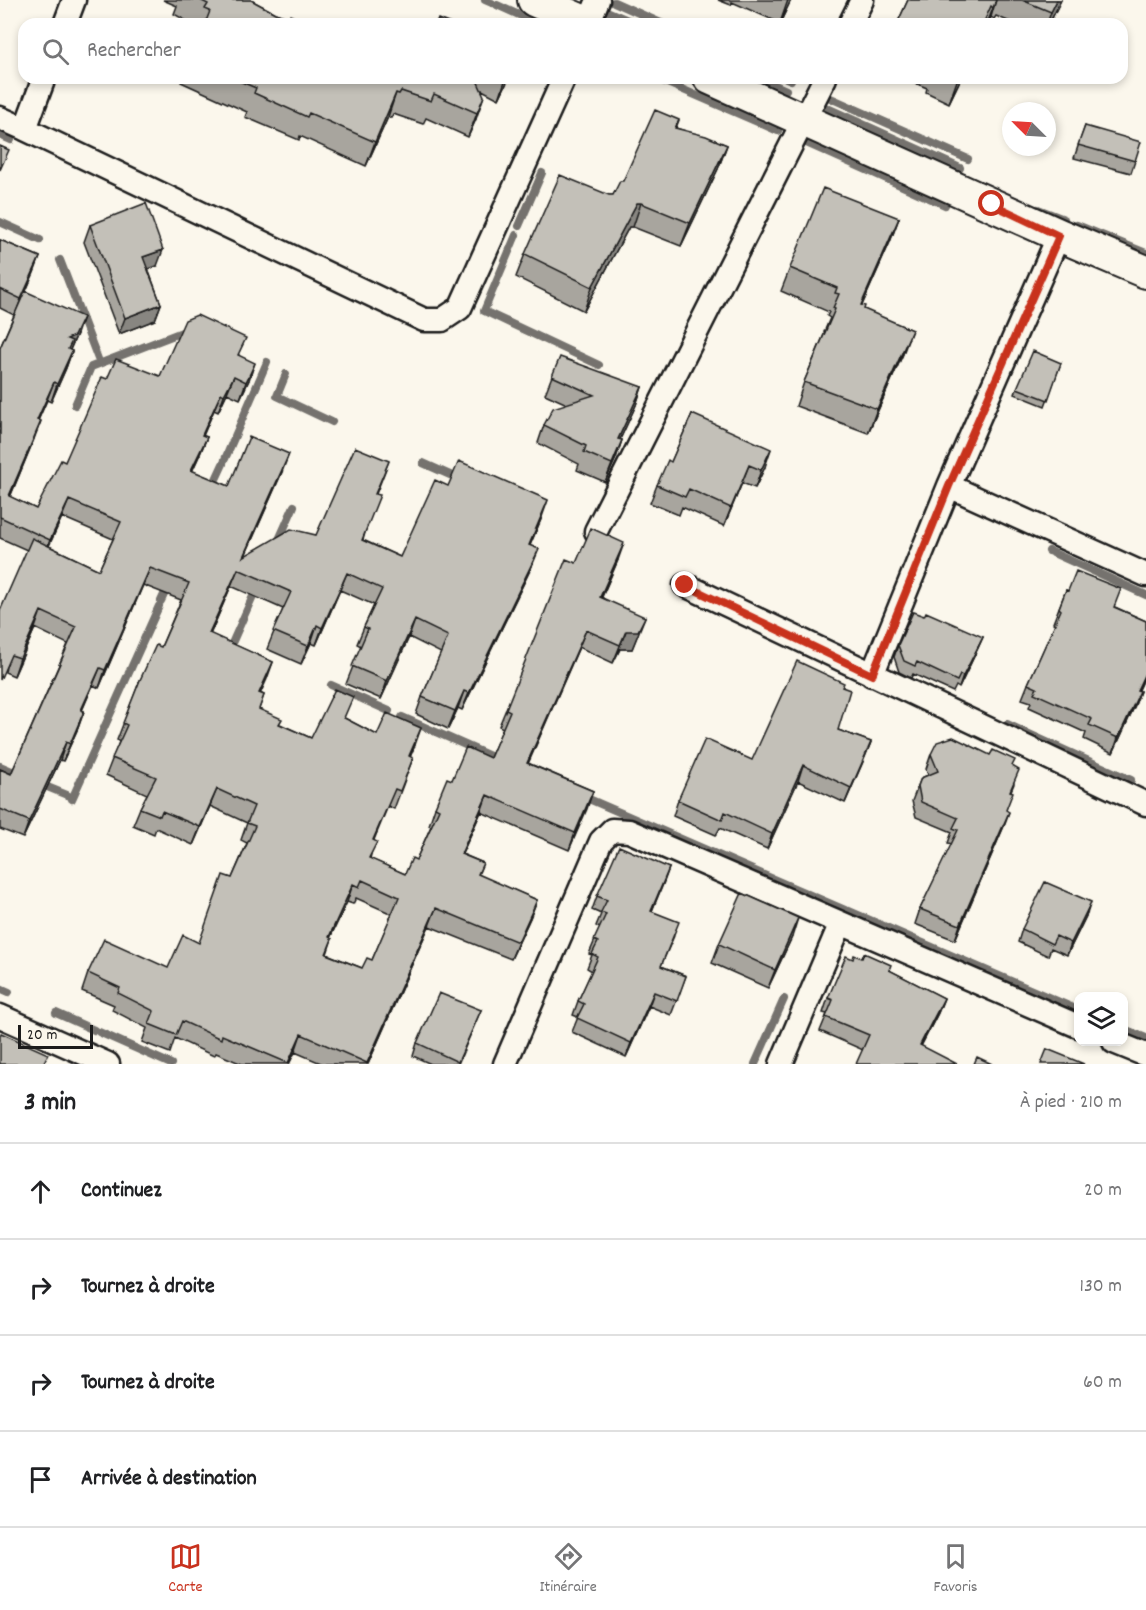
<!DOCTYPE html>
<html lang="fr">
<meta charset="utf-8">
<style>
body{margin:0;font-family:Dekko,sans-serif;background:#f6f6f6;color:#202124}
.controls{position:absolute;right:18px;bottom:18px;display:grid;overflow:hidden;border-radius:12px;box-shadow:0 3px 9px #0003}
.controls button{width:54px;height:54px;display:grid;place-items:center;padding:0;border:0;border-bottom:2px solid #e0e0e0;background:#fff;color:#202124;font:30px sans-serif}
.compass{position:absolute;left:1002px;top:102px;width:54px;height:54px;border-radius:50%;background:#fff;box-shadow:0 3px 9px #0003;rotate:294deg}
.scale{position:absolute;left:18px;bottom:15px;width:75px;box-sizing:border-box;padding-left:6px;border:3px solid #1c1c1c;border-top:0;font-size:16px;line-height:21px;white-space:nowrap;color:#1c1c1c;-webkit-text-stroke:4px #fbf7ec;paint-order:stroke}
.stop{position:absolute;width:18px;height:18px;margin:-14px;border:4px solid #c8321e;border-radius:50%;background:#fff}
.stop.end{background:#c8321e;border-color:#fff;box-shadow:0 2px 6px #0008}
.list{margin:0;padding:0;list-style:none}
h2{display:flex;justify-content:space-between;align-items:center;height:78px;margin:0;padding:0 24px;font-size:26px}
h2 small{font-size:20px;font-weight:400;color:#757577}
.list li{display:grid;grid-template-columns:39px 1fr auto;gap:18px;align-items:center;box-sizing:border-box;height:96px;padding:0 24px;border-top:2px solid #e0e0e0}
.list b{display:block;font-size:22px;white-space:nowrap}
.list em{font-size:20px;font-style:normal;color:#757577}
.icon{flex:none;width:33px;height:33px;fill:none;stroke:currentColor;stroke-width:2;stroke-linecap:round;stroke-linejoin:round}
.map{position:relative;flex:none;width:1146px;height:1064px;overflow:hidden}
.search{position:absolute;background:#fff;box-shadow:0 3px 9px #0003;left:18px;right:18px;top:18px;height:66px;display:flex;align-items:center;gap:15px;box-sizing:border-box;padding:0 21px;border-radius:18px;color:#757577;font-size:22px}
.sheet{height:462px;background:#fff}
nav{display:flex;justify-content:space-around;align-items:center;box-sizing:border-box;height:84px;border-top:2px solid #e0e0e0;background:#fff;font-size:16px;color:#757577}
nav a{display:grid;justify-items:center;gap:3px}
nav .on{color:#c8321e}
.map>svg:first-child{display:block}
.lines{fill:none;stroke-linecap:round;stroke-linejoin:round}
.stream{stroke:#74726e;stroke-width:8}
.street-casing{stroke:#1c1c1c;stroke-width:27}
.secondary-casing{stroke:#1c1c1c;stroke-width:36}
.street{stroke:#fbf7ec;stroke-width:22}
.secondary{stroke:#fbf7ec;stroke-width:32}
.wall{fill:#a8a59e;stroke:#1c1c1c;stroke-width:1.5;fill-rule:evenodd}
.shaded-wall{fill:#888681;stroke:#1c1c1c;stroke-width:1.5}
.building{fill:#c3c0b8;stroke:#1c1c1c;stroke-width:1.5;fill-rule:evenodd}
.route{stroke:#c8321e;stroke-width:8}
</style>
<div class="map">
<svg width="1146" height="1064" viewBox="0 0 1146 1064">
<rect width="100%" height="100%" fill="#fbf7ec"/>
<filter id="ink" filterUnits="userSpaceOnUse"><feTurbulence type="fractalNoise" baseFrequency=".0167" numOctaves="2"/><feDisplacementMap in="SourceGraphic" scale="12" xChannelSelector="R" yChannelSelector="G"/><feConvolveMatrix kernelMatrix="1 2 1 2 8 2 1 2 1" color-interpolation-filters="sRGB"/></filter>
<g filter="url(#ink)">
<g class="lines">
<path class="stream" d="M485 0 492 3
M614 2 663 24
M497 5 539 24
M609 12 637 24
M656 78 778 131
M759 78 786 90
M786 78 791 80
M826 96 968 159
M825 107 960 168
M0 135 11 140
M802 141 945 205
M1038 209 1064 219
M0 222 40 240
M1077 225 1146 253
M519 226 542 173
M516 235 484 311 599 365
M60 260 98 359
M286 374 277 396 332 422
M75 405 91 367 182 332
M225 459 267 362
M423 463 450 475
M211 490 223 464
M277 544 294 506
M1049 551 1146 595
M161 601 168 586
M229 650 257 587
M331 685 389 711
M402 717 499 760
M1007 724 1131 780
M0 766 21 775
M40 784 67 795
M582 796 845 910
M72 799 159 606
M849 911 1078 1010
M0 988 9 992
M56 1013 94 1030
M1124 1029 1146 1038
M99 1032 171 1064
M755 1064 784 999"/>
<defs>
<path id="street" d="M65 24 74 0
M588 24 598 0
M850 24 862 0
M0 118 25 129 44 78
M25 129 424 320H442L460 308 564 78
M949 486 1146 575
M596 531 825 78
M685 585 1146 804
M872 675 949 486 1059 235
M0 1016 108 1064
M1114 1042 1146 1055
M505 1064 601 841 612 830 629 831 1078 1026
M781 1064 840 925"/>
<path id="secondary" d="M534 0 589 24
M710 78 1059 235 1146 272"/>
</defs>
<use href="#street" class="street-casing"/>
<use href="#secondary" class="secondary-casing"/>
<use href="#street" class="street"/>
<use href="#secondary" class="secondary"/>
</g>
<path class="wall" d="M163 0H251L275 13 310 24H192L174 14 177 6Z
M718 0H791L780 23 732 2 731 5Z
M908 0H1061L1049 24H1015L996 16 994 19 991 17 988 24H897Z
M182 78H509L499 99 482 90 476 119 468 137 426 118 423 124 393 114 391 118 388 117 366 166 300 136 299 140 245 117 247 112 181 82Z
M903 78H961L949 103 926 92 927 88Z
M679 120 676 128 727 145 718 169 681 246 633 227H629L584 311 516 277 525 254 609 195H613L623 181Z
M1085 126 1135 161 1131 173 1074 158Z
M899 218 890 242 862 305 864 309 903 354 868 433 796 406 804 382 825 332H824L830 318 827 316 829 312 781 291 790 268Z
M90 225 157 266 148 269 161 304 155 320 119 334 84 242Z
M0 240 40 257 26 291 77 334 70 350 72 351 66 368 51 402 47 400 38 420 34 439 10 497 36 509 65 462 107 379 160 376 239 355 249 380 240 399 227 393 218 412 214 410 203 436 207 437 200 454 192 471 229 486 282 472 245 556 316 535 389 461 376 494 363 540 400 557 448 486 542 517 530 545 532 566 462 710 458 708 448 729 416 714 422 697 441 653 409 637 381 699 346 684 361 646 357 644 364 627 374 605 340 590 316 645 311 643 301 664 267 649 283 609 231 586 210 634 273 662 260 693 264 695 259 709 280 724 311 738 345 718 377 735 415 745 410 757 413 758 394 809 388 806 374 840 370 859 405 874 416 860 431 826 429 825 435 807 452 780 490 758 503 728 499 726 506 709 576 563 618 560 602 597 638 634 632 649H620L613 663 579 647 528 763 593 791 569 850 481 812 462 854 483 863 478 875 537 900 530 918 511 959 429 926 368 1064H323L295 1052 289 1064H242L216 1053 214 1056 175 1038 170 1053 142 1042 147 1028 112 1010 114 1005 82 991 88 973 168 968 199 943 232 878 247 843 241 840 247 823 210 806 193 845 156 828 154 834 133 825 140 808 147 794 106 775 119 742 117 740 140 680 161 647 181 600 143 585 99 688 93 685 82 710 84 711 78 728 63 761 60 760 23 838 0 829V769L11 774 68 644 35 628 14 676 5 672 27 550 0 538V348L14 315 0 308ZM62 517 113 539 99 570 49 546ZM356 898 392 914 372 960 362 968 327 954 332 939 330 938 347 902 353 904Z
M1061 363 1045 406 1015 394 1017 388Z
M552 376 642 387 636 405 620 439 622 440 616 458 605 482 577 470 579 464 538 443 544 425 567 404 545 394Z
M692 414 765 467 755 488 742 483 724 526 682 507 679 515 650 503 657 485 671 462Z
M1066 590 1115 607 1146 621V674L1139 690 1140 691 1135 705 1113 753 1084 739 1086 733 1029 707 1031 702 1022 699 1028 684 1055 624 1053 623Z
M983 637 978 648 959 688 956 686 953 692 913 674 911 678 899 672 894 657 898 645Z
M843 687 838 730 871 742 865 757 845 803 798 781 767 849 720 828 716 835 673 816 678 800 752 760Z
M931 754 1012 767 1014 784 1011 791 1006 810 1004 826 955 940 915 924 920 909 952 844 948 843 952 832 916 817 912 801 921 778 928 775 926 769Z
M669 868 652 911 674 936 661 966 686 976 671 1015 649 1006 626 1057 572 1032 578 1017 573 1015 578 1001 592 971 587 968 592 955 589 954 600 928 596 926 601 914 592 910 597 896Z
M1087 914 1067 955 1051 948 1048 956 1018 942 1022 929Z
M792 937 768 988 712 963 719 944Z
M853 959 889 970 944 998 938 1013 921 1046 863 1050 820 1031 827 1014 823 1013 828 998Z
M481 1010 458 1064H431L413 1056 417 1043Z"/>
<path class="shaded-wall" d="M788 0H791L780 23Z
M996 0 991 17 987 24Z
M1057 0H1061L1049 24H1047L1051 12Z
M506 78H509L499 99Z
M958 78H961L949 103Z
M396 93 388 117 366 166 375 142Z
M484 96 476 119 468 137 477 113Z
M727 145 718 169 681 246 690 223Z
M637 203H641L633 227H629L584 311 592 287Z
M899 218 890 242 852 328 861 305Z
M163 250 157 266 137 273 143 257Z
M40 257 34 273 15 315 21 299Z
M161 304 155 320 119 334 125 318Z
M83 317 77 334 68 354 67 339Z
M912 330 903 354 868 433 877 409Z
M72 351 66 368 51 402 57 384Z
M255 363 249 380 240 399 246 382Z
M234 376 227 393 218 412 224 395Z
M54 382 47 400 31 437 37 420Z
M642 387 636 405 612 457 618 439Z
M221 393 214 410 195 453 202 435Z
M41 421 34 439 3 514 9 496Z
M207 437 200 454 185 487 191 470Z
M622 440 616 458 605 482 612 464Z
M771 449 765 467 755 488 761 470Z
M289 454 282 472 239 569 243 557Z
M749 465 742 483 724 526 731 508Z
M69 500 62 517 43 558 50 540Z
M548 500 542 517 523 562 529 545Z
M624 543 618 560 594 614 600 597Z
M539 549 532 566 462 710 469 693Z
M150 568 143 585 99 688 105 670Z
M238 569 231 586 203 651 209 633Z
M347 573 340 590 316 645 322 628Z
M41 611 35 628 14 676 20 658Z
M645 617 632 649H620L613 663 626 631Z
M415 620 409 637 381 699 387 681Z
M317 625 311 643 301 664 308 646Z
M586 630 579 647 521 780 527 763Z
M983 637 978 648 959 688 963 676Z
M273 662 267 679 253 710 259 693Z
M100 668 93 685 75 727 81 710Z
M1146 671V674L1132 704 1137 690Z
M464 691 458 708 448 729 455 711Z
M1140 691 1135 705 1113 753 1118 738Z
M84 711 78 728 63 761 70 744Z
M421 728 415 745 403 774 409 756Z
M66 742 60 760 23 838 29 821Z
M871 742 865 757 845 803 851 788Z
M803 765 798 781 767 849 772 834Z
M217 789 210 806 193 845 200 827Z
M593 791 587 809 569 850 575 833Z
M487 795 481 812 454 871 461 854Z
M1009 812 1004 826 955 940 960 925Z
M669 868 664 882 646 925 651 911Z
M353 884 347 902 322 955 329 937Z
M537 900 530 918 511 959 518 942Z
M1091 902 1087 914 1067 955 1071 943Z
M436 908 429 926 368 1064H367Z
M798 918 792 937 768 988 775 970Z
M654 992 649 1006 626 1057 631 1043Z
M944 998 938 1013 914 1060 920 1045Z
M301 1034 295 1052 289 1064H288Z"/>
<path class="building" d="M200 0H251L275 13 289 18 290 15 310 24H205L210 11 205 9 208 4Z
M908 0H996L993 8 991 6 983 24H897Z
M1022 0H1057L1051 12Z
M438 19 451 24H436Z
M232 78H476L484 96 477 113 434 94 431 101 401 91 399 94 396 93 375 142 309 113 307 117 254 93 256 88Z
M655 110 679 120 675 128 706 136 727 145 690 223 641 203H637L592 287 525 254 560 175 609 195H613L620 181H623Z
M1085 126 1141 142 1135 161 1078 145Z
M0 146 9 150 0 170Z
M823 188 899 218 861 305 865 306 864 309 912 330 877 409 804 382 835 309 833 308 839 294 835 293 837 288 790 268Z
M146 203 163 250 143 257 161 304 125 318 90 225Z
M0 240 40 257 21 299 0 289Z
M25 291 83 317 74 336 67 339 72 341 68 349 72 351 57 384 54 382 37 420 41 421 9 496 36 509 61 460 65 462 102 377 107 379 116 359 160 376 185 320 197 315 246 338 238 355 255 363 246 382 234 376 224 395 221 393 202 435 207 437 191 470 229 486 249 437 289 454 243 557 291 529 316 535 355 447 389 461 375 494 380 495 362 540 400 557 435 480 448 486 459 461 548 500 529 545 539 549 469 693 464 691 455 711 422 697 448 636 415 620 387 681 352 666 368 629 364 627 382 589 347 573 322 628 317 625 308 646 273 631 291 592 238 569 209 633 273 662 259 693 264 695 259 709 282 719 279 724 311 738 335 689 353 697 344 718 377 735 387 713 421 728 409 756 413 758 400 791 395 789 373 840 377 842 369 858 405 874 412 858 416 860 439 809 435 807 447 778 452 780 466 747 490 758 510 711 506 709 566 559 576 563 591 528 624 543 600 597 645 617 638 631H626L620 645 586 630 527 763 593 791 575 833 487 795 461 854 483 863 478 874 537 900 518 942 436 908 367 1063 301 1034 288 1063 222 1035 221 1039 182 1021 176 1035 149 1024 154 1011 118 993 120 988 88 973 104 939 168 968 183 935 199 943 223 875 232 878 255 826 247 823 254 806 217 789 200 827 162 811 160 816 140 808 156 777 112 758 127 725 123 723 140 680 156 645 161 647 189 583 150 568 105 670 100 668 81 710 84 711 70 744 66 742 29 821 0 809V769L11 774 76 627 41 611 20 658 11 655 0 680V611L32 538 99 570 121 522 69 500 50 540 0 517V348ZM362 880 399 897 372 960 367 958 362 968 326 954 332 939 329 937 353 884 359 887Z
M1033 351 1061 363 1048 400 1017 388Z
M560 357 642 387 618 439 622 440 612 464 584 452 586 446 544 425 553 408 594 395 552 376Z
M692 414 771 449 761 470 749 465 731 508 689 489 685 497 657 485 668 460 671 462Z
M1076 571 1121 589 1114 607 1146 621V671L1137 690 1140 691 1118 738 1089 725 1092 719 1034 693 1037 688 1028 684 1061 610 1059 608 1066 590 1068 591Z
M913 612 924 616 926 612 983 637 963 676 960 675 957 681 917 662 915 666 904 661 898 645Z
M797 661 844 683 842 687 850 690 838 730 871 742 851 788 803 765 772 834 725 812 722 820 678 800 705 739 752 760Z
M953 737 990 755 993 750 1015 760 1012 766 1019 770 1010 791 1013 792 1006 810 1009 812 960 925 920 909 958 830 953 828 958 818 921 802 918 786 921 778 938 771 931 754 937 742Z
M619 846 669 868 651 911 679 922 661 966 686 976 677 1001 654 992 631 1043 577 1018 584 1004 578 1001 598 957 592 954 598 942 594 940 606 914 601 912 607 900 597 896Z
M1045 882 1091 902 1071 943 1056 936 1052 944 1022 929Z
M742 893 798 918 775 970 719 944Z
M864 953 891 965 889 970 944 998 920 1045 957 1064H856L869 1035 826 1017 833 1000 828 998 846 956 853 959 854 955 862 958Z
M439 993 481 1010 458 1062 417 1043Z
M1 1033 48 1054 43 1064H0V1036Z
M1047 1049 1084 1064H1041Z
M977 1057 992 1064H974Z"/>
</g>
<g class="lines" filter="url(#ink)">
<path class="route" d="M685 585 872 675 949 486 1059 236 992 204"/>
</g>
</svg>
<div class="controls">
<button><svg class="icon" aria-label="layers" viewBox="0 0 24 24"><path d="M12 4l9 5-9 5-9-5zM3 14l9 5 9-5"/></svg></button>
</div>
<svg class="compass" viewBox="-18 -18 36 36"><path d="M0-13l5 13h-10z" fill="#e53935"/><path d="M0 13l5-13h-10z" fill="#757577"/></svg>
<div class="scale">20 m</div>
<div class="stop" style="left:992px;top:204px"></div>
<div class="stop end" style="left:685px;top:585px"></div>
<div class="search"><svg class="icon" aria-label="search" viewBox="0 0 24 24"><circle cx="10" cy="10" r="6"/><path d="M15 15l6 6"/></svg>Rechercher</div>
</div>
<section class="sheet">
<h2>3 min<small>À pied · 210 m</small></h2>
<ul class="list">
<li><svg class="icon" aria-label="ahead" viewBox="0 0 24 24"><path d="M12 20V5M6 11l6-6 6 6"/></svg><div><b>Continuez</b></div><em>20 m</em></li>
<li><svg class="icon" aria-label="right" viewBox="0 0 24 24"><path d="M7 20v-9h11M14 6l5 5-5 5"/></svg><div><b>Tournez à droite</b></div><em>130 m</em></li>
<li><svg class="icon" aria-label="right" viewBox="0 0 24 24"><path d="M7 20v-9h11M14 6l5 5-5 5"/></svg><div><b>Tournez à droite</b></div><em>60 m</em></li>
<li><svg class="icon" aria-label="arrive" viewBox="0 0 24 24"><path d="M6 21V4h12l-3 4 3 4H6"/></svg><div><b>Arrivée à destination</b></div></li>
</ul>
</section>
<nav>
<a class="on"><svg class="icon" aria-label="map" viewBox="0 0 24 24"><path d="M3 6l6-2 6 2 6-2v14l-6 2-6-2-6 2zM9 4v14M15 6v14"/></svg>Carte</a>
<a><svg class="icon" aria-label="directions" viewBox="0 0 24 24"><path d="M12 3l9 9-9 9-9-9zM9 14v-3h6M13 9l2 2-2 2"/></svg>Itinéraire</a>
<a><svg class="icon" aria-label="saved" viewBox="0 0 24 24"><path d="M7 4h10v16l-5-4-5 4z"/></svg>Favoris</a>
</nav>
